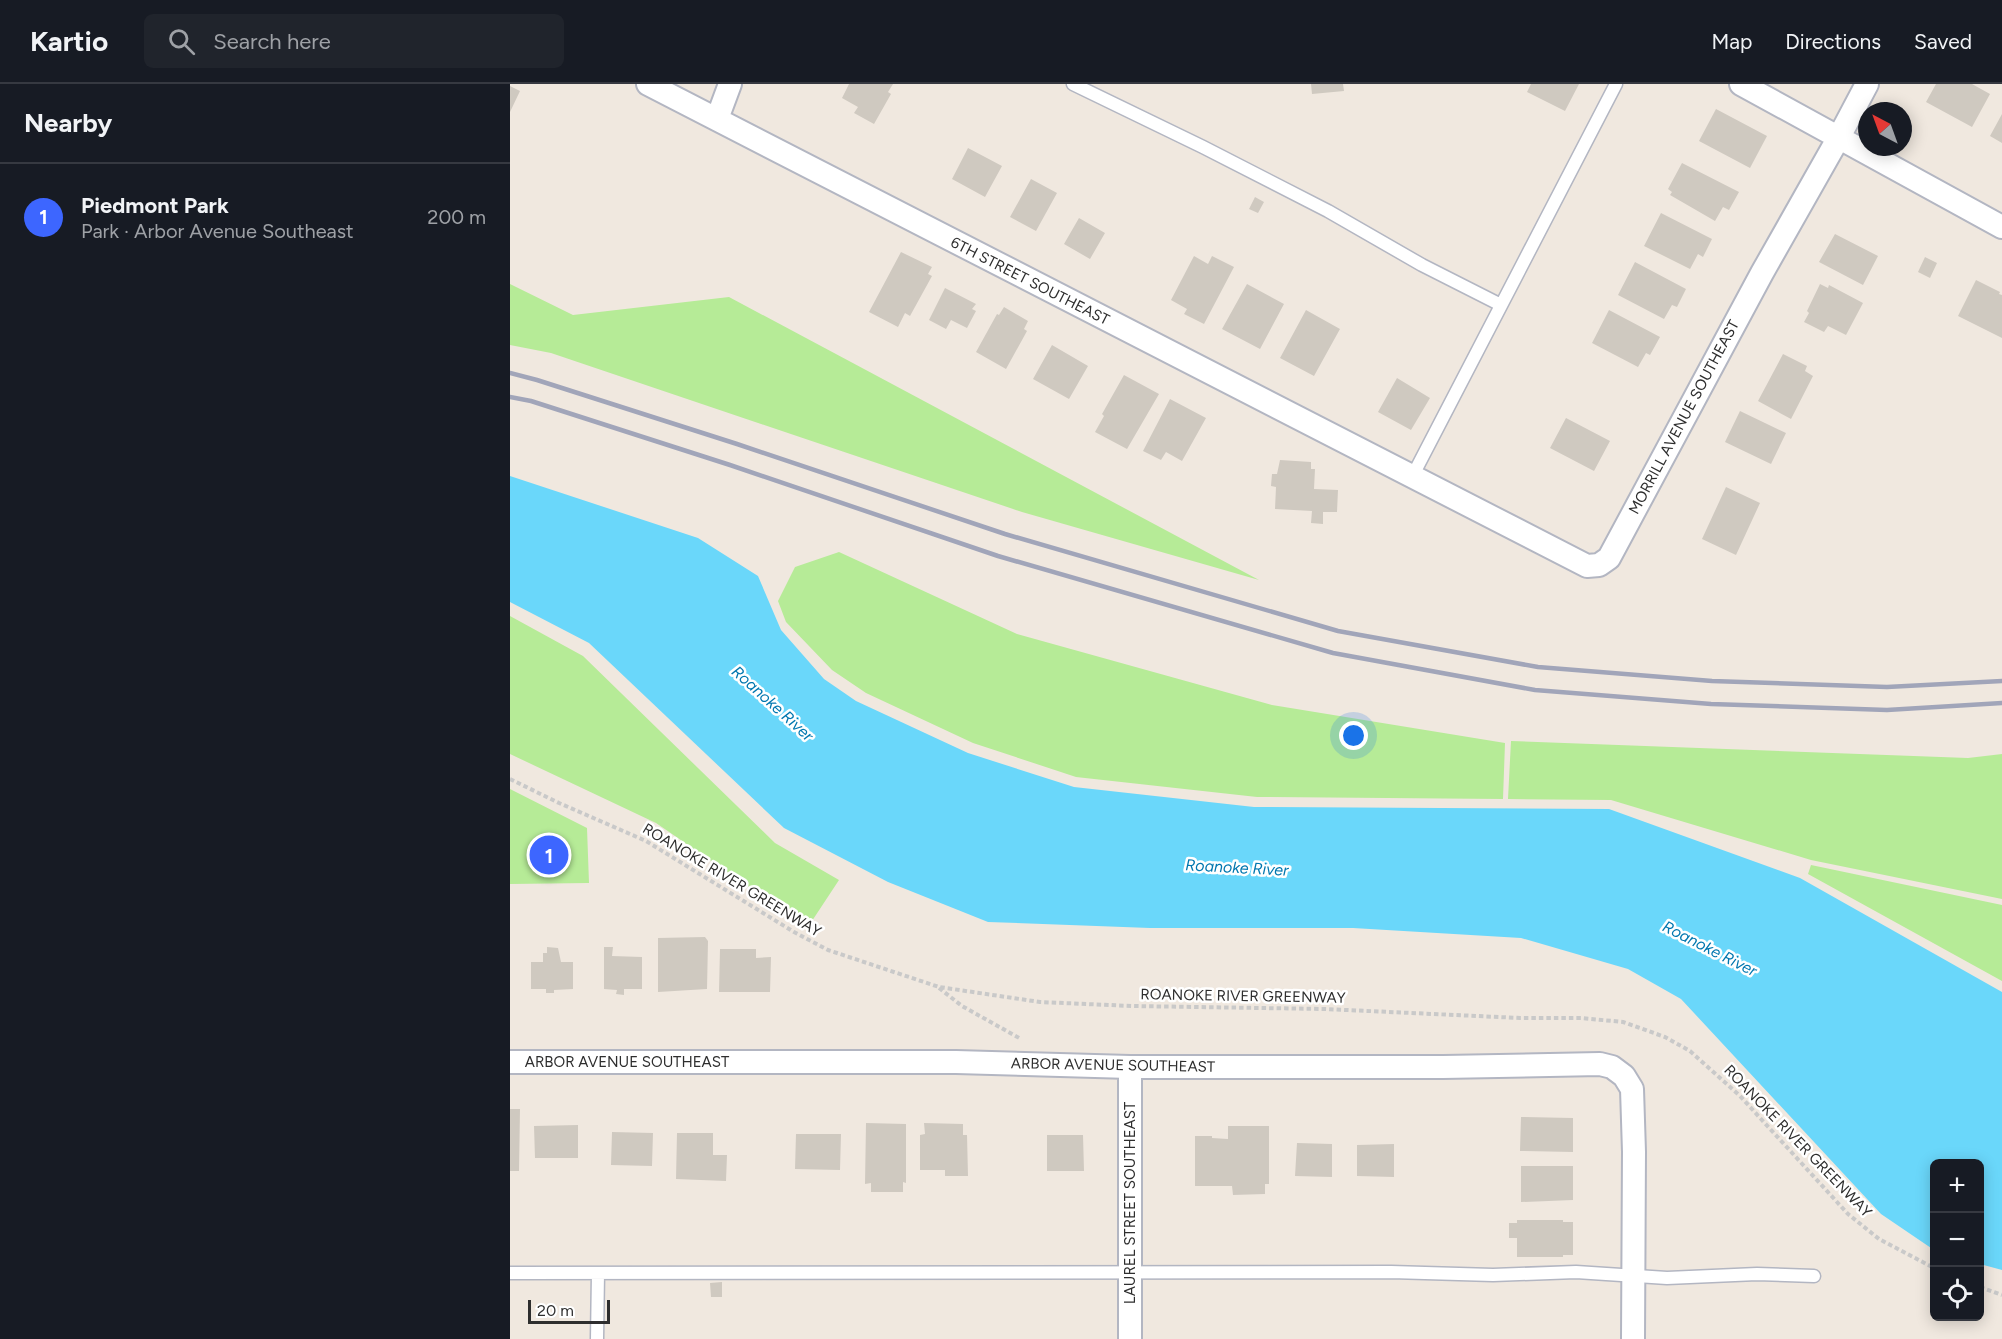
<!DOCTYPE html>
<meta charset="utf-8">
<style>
body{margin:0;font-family:Figtree,sans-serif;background:#20242c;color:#f1f3f6}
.controls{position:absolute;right:18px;bottom:18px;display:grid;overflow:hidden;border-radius:9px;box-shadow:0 3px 15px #0003}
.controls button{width:54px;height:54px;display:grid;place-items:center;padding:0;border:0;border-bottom:2px solid #363941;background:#171b24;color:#f1f3f6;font:30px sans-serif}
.compass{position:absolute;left:1348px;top:18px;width:54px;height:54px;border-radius:50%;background:#171b24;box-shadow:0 3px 15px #0003;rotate:319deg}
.scale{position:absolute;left:18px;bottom:15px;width:82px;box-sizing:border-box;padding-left:6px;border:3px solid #2e2e2e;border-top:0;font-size:16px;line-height:21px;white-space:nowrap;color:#2e2e2e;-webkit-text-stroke:4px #fff;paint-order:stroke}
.you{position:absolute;left:844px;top:652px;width:21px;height:21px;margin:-15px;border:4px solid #fff;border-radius:50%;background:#1a73e8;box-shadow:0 0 0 9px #1a73e833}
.badge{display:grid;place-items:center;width:39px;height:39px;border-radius:50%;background:#3d66ff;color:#fff;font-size:20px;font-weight:700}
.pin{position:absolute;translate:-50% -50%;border:3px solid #fff;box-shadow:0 2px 6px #0006}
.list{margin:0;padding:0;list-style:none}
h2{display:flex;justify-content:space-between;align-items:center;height:78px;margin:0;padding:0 24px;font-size:26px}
h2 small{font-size:20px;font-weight:400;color:#9ea1a6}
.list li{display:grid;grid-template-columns:39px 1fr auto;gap:18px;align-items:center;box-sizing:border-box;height:108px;padding:0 24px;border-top:2px solid #363941}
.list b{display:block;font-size:22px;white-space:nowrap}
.list p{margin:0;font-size:20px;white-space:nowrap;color:#9ea1a6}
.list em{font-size:20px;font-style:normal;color:#9ea1a6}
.icon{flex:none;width:33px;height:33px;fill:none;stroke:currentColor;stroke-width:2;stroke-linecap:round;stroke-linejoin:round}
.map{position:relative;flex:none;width:1492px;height:1255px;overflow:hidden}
header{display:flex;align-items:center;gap:36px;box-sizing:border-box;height:84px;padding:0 30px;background:#171b24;border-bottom:2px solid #363941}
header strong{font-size:28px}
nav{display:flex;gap:33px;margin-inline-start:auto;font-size:21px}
.search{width:420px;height:54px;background:#20242c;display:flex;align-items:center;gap:15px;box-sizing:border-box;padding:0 21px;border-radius:9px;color:#9ea1a6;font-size:22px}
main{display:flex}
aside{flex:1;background:#171b24}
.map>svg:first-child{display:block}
.green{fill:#b6eb97}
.water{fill:#6ad7fa}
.building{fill:#cfc9c0}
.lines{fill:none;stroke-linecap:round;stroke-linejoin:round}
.service-casing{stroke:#b3b6c2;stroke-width:15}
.minor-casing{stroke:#b3b6c2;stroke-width:26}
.path{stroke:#c9c9c9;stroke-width:4;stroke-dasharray:4.5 3;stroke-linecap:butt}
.service{stroke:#fff;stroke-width:12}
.minor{stroke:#fff;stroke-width:22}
.rail{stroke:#a1a5b9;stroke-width:4.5}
.labels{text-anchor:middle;stroke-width:5;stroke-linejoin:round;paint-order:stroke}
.street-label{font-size:15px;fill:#2e2e2e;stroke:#fff}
.water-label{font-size:16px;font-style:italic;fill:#0077af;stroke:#fff}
</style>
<header>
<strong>Kartio</strong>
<div class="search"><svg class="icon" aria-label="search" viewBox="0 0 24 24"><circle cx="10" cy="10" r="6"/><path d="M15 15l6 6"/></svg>Search here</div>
<nav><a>Map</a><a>Directions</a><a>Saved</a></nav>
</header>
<main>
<aside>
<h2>Nearby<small></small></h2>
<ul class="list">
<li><span class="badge">1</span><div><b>Piedmont Park</b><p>Park · Arbor Avenue Southeast</p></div><em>200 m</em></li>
</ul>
</aside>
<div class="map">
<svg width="1492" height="1255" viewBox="0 0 1492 1255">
<rect width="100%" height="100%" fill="#f0e8df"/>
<path class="green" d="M0 200 63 231 219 213 749 496 512 428 41 269 0 261Z
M329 468 507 550 762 621 995 659 993 715 747 713 566 693 463 659 356 609 322 586 276 538 268 517 285 483Z
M0 532 73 572 265 759 329 796 298 843 146 739 0 670Z
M1001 657 1458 674 1492 670V815L1301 776 1101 716 998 715Z
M0 705 77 744 79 799 0 800Z
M1301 781 1492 821V897L1298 790Z"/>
<path class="water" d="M0 392 188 454 248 492 271 546 314 595 346 617 458 669 564 703 744 723 1099 725 1290 794 1492 908V1186L1470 1180V1080H1424V1166L1371 1130 1171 915 1118 885 1011 854 843 844H640L478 838 378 798 274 744 79 559 0 518Z"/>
<path class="building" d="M339 0H383L378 8 381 10 364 40 344 29 348 23 332 14Z
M801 0H833L834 7 802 10Z
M1021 0H1069L1055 27 1017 8Z
M1426 0H1462L1480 10 1462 43 1416 18Z
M0 2 10 7 0 28Z
M1206 25 1257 52 1240 84 1189 57Z
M1492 30V59L1480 52Z
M458 64 492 82 475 113 442 95Z
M1172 79 1229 108 1219 126 1213 123 1205 137 1160 111 1162 108 1158 105Z
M521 95 547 109 526 147 500 133Z
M745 113 754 118 748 129 739 125Z
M1151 129 1202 155 1193 173 1188 170 1180 185 1134 162Z
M569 134 595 149 580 175 554 160Z
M1325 150 1368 172 1353 201 1309 178Z
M391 168 422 183 418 190 422 192 400 232 395 229 388 243 359 228Z
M684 172 698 180 702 172 724 183 694 240 674 230 677 225 661 216Z
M1415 173 1427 179 1420 194 1408 188Z
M1125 178 1176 205 1167 223 1162 221 1154 235 1108 211Z
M1466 196 1490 208 1489 210 1492 211V254L1448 232Z
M737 200 774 220 750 265 712 245Z
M1310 200 1318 204 1319 201 1353 219 1336 251 1318 242 1314 248 1294 238 1299 229 1297 227Z
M435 204 466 220 462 225 466 227 457 244 441 236 436 245 419 236Z
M494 223 518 237 514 245 517 247 496 285 466 268 487 230 489 231Z
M796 226 830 245 804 292 770 274Z
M1099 226 1150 253 1140 271 1136 269 1128 283 1082 259Z
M542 261 578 282 559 315 523 295Z
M1273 270 1297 282 1295 287 1303 292 1281 335 1248 317Z
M614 291 649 310 617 365 585 348 594 332 592 330Z
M887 294 920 314 901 346 868 328Z
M660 315 696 334 672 377 656 368 651 376 633 367Z
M1230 327 1276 349 1261 380 1215 358Z
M1056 334 1100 357 1084 387 1040 364Z
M770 376 801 378V385H805L804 405 828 406 827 428H813V440L801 439 802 427 765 425 766 403 761 402 762 390H767Z
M1216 403 1250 419 1226 471 1192 455Z
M195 853 198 857 197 905 148 908V854Z
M37 863 48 864 51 878H63V905L44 906V909H36V905H21V878H33V869H37Z
M94 863H103L102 872 132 873V905H114V911L106 910 107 906 94 905Z
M210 865H246V874L261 873 260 908H209Z
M0 1025H10L9 1087H0Z
M1011 1033 1063 1034V1068L1010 1067Z
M356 1039 396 1040V1099L393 1098V1108H361V1099L355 1100Z
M414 1039 453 1040V1051H457L458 1092H435V1086H410V1051L415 1050Z
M68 1041V1074H25L24 1042Z
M718 1042H759V1100H755V1110L723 1111 722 1102H685V1052H702V1054L718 1055Z
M102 1048 143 1049 142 1082 101 1081Z
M167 1049H203V1071H217L216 1097 166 1095Z
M286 1050H331L330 1086 285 1085Z
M537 1051H573L574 1087H537Z
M787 1059 822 1060V1093L785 1092Z
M884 1060V1093L847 1092V1061Z
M1011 1082H1063V1116L1011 1118Z
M1007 1136H1053V1138H1063V1171H1053V1173H1007V1154H999V1139H1007Z
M212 1198V1213H201L200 1199Z"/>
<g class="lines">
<defs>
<path id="service" d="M563 0 693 63 818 127 912 181 991 221
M902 393 1106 0
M0 1189 881 1188 983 1191 1066 1188 1157 1194 1247 1190 1304 1192
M87 1255 88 1189"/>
<path id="minor" d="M138 0 1077 482 1089 481 1099 474 1252 189 1329 53 1357 0
M1231 0 1492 143
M207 35 220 0
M0 978H446L620 983H933L1090 980 1102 983 1114 992 1122 1005 1124 1068 1123 1255
M620 1255V983"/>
</defs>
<use href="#service" class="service-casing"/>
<use href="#minor" class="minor-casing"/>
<path class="path" d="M0 695 49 719 136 757 284 848 318 866 429 903 530 918 622 922 815 925 1010 934H1071L1113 938 1155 953 1180 967 1230 1012 1338 1130 1369 1155 1424 1184
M429 904 452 922 511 955
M1470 1203 1492 1211"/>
<use href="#service" class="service"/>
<use href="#minor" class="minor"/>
<path class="rail" d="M0 289 27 296 227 360 495 450 828 547 1028 583 1202 597 1377 603 1492 597
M0 313 21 317 220 381 488 472 823 569 1025 606 1201 620 1377 626 1492 619"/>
</g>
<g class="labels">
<g class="street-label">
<text transform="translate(520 197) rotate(27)" y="5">6TH STREET SOUTHEAST</text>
<text transform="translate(1174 333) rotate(-62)" y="5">MORRILL AVENUE SOUTHEAST</text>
<text transform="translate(222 796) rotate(31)" y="5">ROANOKE RIVER GREENWAY</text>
<text transform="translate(733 912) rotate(1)" y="5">ROANOKE RIVER GREENWAY</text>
<text x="117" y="983">ARBOR AVENUE SOUTHEAST</text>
<text transform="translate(603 981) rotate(1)" y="5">ARBOR AVENUE SOUTHEAST</text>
<text transform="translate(1288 1057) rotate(46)" y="5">ROANOKE RIVER GREENWAY</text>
<text transform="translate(620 1119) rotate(-90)" y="5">LAUREL STREET SOUTHEAST</text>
</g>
<g class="water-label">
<text transform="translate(263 619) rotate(42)" y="6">Roanoke River</text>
<text transform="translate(727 783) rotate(3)" y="6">Roanoke River</text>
<text transform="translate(1200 864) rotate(27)" y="6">Roanoke River</text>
</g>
</g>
</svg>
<div class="controls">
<button>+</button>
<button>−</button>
<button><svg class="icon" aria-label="locate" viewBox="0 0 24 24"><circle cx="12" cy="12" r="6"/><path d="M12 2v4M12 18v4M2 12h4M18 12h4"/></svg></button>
</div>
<svg class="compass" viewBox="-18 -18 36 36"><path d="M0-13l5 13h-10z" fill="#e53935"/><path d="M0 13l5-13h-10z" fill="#9ea1a6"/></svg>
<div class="scale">20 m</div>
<div class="you"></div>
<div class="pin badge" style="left:39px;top:771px">1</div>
</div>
</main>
